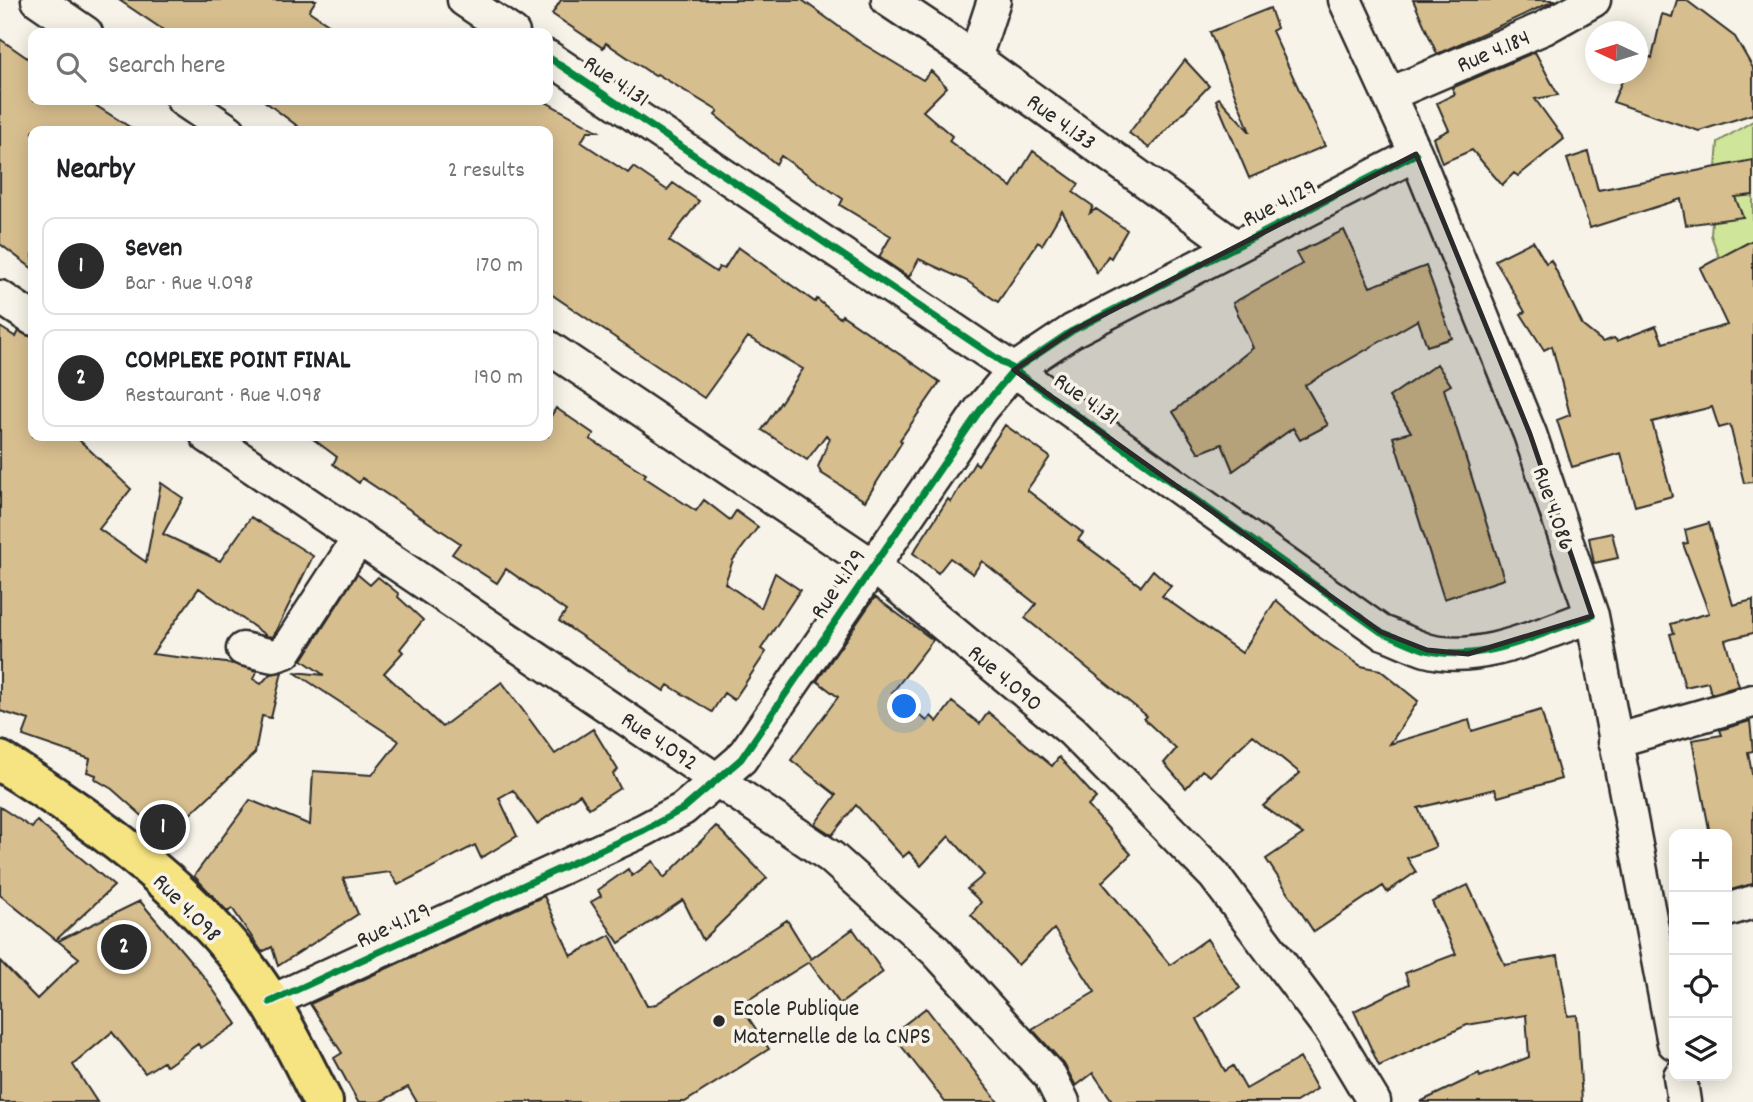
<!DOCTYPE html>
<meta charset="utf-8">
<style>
body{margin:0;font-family:Dekko,sans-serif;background:#f2f2f2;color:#202124}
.controls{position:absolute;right:21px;bottom:21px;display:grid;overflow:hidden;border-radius:14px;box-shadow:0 4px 18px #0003}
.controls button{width:63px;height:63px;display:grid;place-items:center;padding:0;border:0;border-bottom:2px solid #e0e0e0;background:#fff;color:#202124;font:35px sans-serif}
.compass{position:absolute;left:1585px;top:21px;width:63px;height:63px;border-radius:50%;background:#fff;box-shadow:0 4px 18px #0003;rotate:274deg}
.you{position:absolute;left:905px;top:707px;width:24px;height:24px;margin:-18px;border:5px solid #fff;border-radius:50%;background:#1a73e8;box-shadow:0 0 0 10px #1a73e833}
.badge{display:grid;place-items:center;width:46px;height:46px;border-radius:50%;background:#2b2b2b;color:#fff;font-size:23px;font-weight:700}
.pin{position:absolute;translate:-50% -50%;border:4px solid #fff;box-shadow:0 2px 7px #0006}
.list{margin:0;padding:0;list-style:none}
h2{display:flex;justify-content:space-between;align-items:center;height:91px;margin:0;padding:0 28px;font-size:30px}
h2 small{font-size:23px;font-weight:400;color:#757577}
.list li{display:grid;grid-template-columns:46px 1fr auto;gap:21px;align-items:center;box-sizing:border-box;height:98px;margin:0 14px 14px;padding:0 14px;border:2px solid #e0e0e0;border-radius:14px}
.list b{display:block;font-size:26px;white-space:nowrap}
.list p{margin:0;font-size:23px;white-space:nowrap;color:#757577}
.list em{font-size:23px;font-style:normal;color:#757577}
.icon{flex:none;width:38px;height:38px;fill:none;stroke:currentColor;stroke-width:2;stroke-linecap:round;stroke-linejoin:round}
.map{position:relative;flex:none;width:1753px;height:1102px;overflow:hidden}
.search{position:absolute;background:#fff;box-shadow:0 4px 18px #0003;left:28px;top:28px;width:525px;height:77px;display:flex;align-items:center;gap:18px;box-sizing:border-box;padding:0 24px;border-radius:14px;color:#757577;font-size:26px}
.panel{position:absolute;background:#fff;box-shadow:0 4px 18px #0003;left:28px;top:126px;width:525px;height:315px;border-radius:14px}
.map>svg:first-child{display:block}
.green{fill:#cfe59a;stroke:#7d8862;stroke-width:2}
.building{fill:#d7be8e;stroke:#2b2b2b;stroke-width:2}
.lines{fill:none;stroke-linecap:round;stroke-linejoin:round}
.minor-casing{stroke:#2b2b2b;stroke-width:37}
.major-casing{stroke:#2b2b2b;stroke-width:44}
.minor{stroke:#f7f3e8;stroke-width:32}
.major{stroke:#f6e381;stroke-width:38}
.cycleway-casing{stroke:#f7f3e8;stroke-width:11}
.cycleway{stroke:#00873e;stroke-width:7}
.marked{fill:#2b2b2b;fill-opacity:0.2;stroke:#2b2b2b;stroke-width:5;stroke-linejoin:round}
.poi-dot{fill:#2b2b2b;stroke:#f7f3e8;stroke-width:2.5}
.labels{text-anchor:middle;stroke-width:7;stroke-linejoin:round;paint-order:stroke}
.street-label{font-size:24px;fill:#2b2b2b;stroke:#f7f3e8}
.poi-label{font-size:24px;fill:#2b2b2b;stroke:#f7f3e8;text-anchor:start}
</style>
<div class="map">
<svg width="1753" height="1102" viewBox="0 0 1753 1102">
<rect width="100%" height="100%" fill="#f7f3e8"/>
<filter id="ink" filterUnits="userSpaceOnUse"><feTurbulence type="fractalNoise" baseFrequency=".0143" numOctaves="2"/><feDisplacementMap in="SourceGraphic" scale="14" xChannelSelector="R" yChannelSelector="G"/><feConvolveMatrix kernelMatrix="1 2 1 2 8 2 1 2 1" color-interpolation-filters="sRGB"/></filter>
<g filter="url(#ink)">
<path class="green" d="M1753 121V352L1711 235 1718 142Z"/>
<path class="building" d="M119 0H316L309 11 342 33H168Z
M561 0H802L860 42 923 80 931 71 947 87 923 111 952 136 949 141 1011 187 1033 151 1079 184 1073 192 1093 206 1090 213 1096 209 1127 230 1111 258 1108 256 1097 273 1062 211 1042 245 1038 242 998 302 967 281 919 259 909 277 879 257 891 236 840 205 843 199 781 156 776 164 715 115 718 111 657 74 655 76 606 43 603 48 552 14Z
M1413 0H1556L1437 54Z
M1677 0H1686L1735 37 1753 68V114L1699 131 1613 102 1625 74H1637V51L1652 58 1662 14 1672 17Z
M1270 8 1277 28 1272 31 1325 146 1249 178 1216 100 1219 98 1250 132 1210 32Z
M0 39 33 62V100H87L136 131H33V269L0 244Z
M1535 52 1558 95 1535 99 1564 139 1518 176 1514 173 1502 185 1472 150 1442 163 1433 138 1449 130 1437 103 1455 94 1452 88Z
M1185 60 1209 86 1149 148 1129 133Z
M263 100H542L598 131H588L581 142 628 173 633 167 667 190 673 183 699 201 669 241 716 272 719 267 724 269 738 247 815 302 817 299 840 318 842 315 940 382 900 440 902 442 865 501 821 473 818 467 830 438 826 435 807 460 762 430 803 369 748 337 704 398 548 292V131H304Z
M1588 152 1598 190 1753 160V195L1735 197 1743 217 1686 225 1681 199 1590 228 1567 159Z
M1344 230 1370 287 1426 266 1452 338 1427 346 1418 320 1305 385 1328 425 1300 440 1293 428 1233 471 1222 444 1199 453 1173 412 1253 348 1233 303 1302 264 1296 253Z
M1753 240V482L1744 483 1730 425 1719 428 1712 407 1652 422 1672 496 1635 506 1621 453 1572 467 1557 420 1570 415 1552 346 1544 350 1521 314 1525 312 1495 260 1533 241 1546 263 1551 260 1583 326 1603 342 1614 338 1617 341 1656 326 1663 343 1727 325 1700 268Z
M0 327 16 337 19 331 33 337V436H75L131 489 99 529 146 562 161 483 183 498 163 534 220 561 251 517 313 556 273 637 267 636 199 588 152 654 234 664 257 671 253 679 261 684 270 674 282 672 271 718 262 716 255 753 166 837 112 789 95 779 96 775 87 772 90 759 23 736 29 720 0 711Z
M1437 364 1451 385 1444 389 1504 579 1444 599 1393 437 1411 432 1389 397Z
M556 408 594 434 590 439 646 474 644 477 696 511 704 500 730 520 736 511 758 527 733 560 725 583 761 608 775 573 800 590 761 649 766 652 734 700 724 693 712 712 668 685 664 691 559 621 566 611 506 569 497 583 452 554 460 543 362 478 359 483 333 464 337 457 309 436H548V421Z
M1005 425 1050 457 1027 490 1083 533 1078 540 1141 586 1153 570 1171 586 1162 596 1242 653 1276 600 1316 635 1361 666 1380 670 1418 701 1390 744 1469 720 1472 731 1541 710 1561 779 1498 797 1495 789 1418 808 1436 847 1407 858 1416 872 1387 892 1383 886 1314 932 1266 859 1303 834 1263 806 1300 773 1253 735 1210 776 1202 770 1186 788 1164 763 1176 749 1144 719 1147 716 1025 618 1036 604 982 561 973 574 950 558 938 573 913 553 948 499 951 502 975 462 978 465Z
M1709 523 1733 605 1753 600V633L1725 640 1739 686 1711 694 1708 682 1685 687 1670 634 1674 633 1671 624 1709 613 1683 544 1688 543 1685 530Z
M1612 533 1618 558 1594 563 1589 538Z
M357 574 370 585 378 577 399 594 398 597 423 620 400 649 403 652 384 673 442 727 502 682 555 754 593 729 618 770 613 774 620 788 589 808 580 794 537 824 513 790 499 798 517 836 481 858 475 845 398 885 390 872 343 878 358 914 278 966 272 947 262 952 232 908 228 912 194 876 250 800 310 825 313 771 372 775 399 741 294 672 324 675 302 660Z
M875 597 933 640 892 693 927 721 931 716 937 722 952 702 980 724 988 712 1052 766 1059 757 1096 798 1088 806 1131 854 1102 882 1170 965 1207 939 1240 988 1197 1019 1225 1071 1233 1066 1246 1089 1300 1058 1317 1089 1296 1102H1113L1093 1073 1076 1086 1064 1064 1032 1029 1095 992 1054 929 1018 965 971 915 981 902 967 889 984 875 949 836 921 866 909 852 903 857 856 805 832 835 815 824 836 795 791 760 838 697 817 681Z
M1750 721 1753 751 1748 752 1753 779V884L1727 891V834H1710L1692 740 1722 735 1720 730Z
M0 807 32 828 37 821 114 886 56 940 0 895Z
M716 826 767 878 703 940 683 900 619 943 591 902 601 896 598 890 628 869 632 876 653 861 664 878Z
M1468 885 1505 965 1558 956 1568 1016 1577 1015 1582 1102H1420L1479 1074 1480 1077 1529 1057 1526 1015 1467 1025 1379 1066 1354 1011 1409 984 1405 973 1456 954 1432 902Z
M544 896 571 956 610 935 647 1006 656 1004 787 920 811 959 853 929 883 972 840 1004 809 962 740 1005 769 1049 685 1102H417L408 1087 380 1102H358L334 1058 342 1053 310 1004Z
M140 901 205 978 237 1024 201 1048 198 1044 167 1066 163 1062 145 1073 112 1032 73 1065 97 1102H0V961L37 999 79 958 58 941Z
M926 1008 998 1102H945L892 1034Z"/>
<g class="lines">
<defs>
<path id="minor" d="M38 0 86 33
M464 0 513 33
M888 0 975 58 1235 246
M1345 0 1416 154 1530 434 1592 616 1674 1043
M548 57 1014 370 1381 632C1396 637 1411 645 1426 650 1480 665 1542 633 1592 616
M975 58 994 0
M1390 94 1544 28 1594 0
M183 100 229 131
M0 297 33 319
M548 347 872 565 1072 731 1214 875 1332 1032 1374 1102
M207 436 831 857 936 951 1050 1076 1063 1102
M243 649 273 656 285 652 359 538
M1615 741 1753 701
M1727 910 1753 902
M270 1002 644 830 683 809 741 759 981 409 1014 370 1072 331 1416 154
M1680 1076 1684 1102"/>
<path id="major" d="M0 761C98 822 210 902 271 1004 290 1035 306 1069 323 1102"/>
</defs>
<use href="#minor" class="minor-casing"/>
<use href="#major" class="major-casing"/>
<use href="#minor" class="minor"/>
<use href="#major" class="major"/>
<defs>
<path id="cycleway" d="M548 57 1014 370 1381 632C1396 637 1411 645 1426 650 1480 665 1542 633 1592 616
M270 1002 644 830 683 809 741 759 981 409 1014 370 1072 331 1416 154"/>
</defs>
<use href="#cycleway" class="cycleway-casing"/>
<use href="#cycleway" class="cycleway"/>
</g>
</g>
<path class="marked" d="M1416 154 1530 434 1592 616 1468 654 1427 650 1381 632 1014 370 1072 331Z"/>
<circle class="poi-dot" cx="719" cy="1021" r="7"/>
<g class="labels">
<g class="street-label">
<text transform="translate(1493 50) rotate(-23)" y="8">Rue 4.184</text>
<text transform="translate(617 80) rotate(34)" y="8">Rue 4.131</text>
<text transform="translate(1062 121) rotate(36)" y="8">Rue 4.133</text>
<text transform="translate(1279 202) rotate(-27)" y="8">Rue 4.129</text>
<text transform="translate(1087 398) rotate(35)" y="8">Rue 4.131</text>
<text transform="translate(1555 508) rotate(71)" y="8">Rue 4.086</text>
<text transform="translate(837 583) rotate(-56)" y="8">Rue 4.129</text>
<text transform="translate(1006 677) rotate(40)" y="8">Rue 4.090</text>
<text transform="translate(660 740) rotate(34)" y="8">Rue 4.092</text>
<text transform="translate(188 907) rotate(45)" y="8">Rue 4.098</text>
<text transform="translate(393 924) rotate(-25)" y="8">Rue 4.129</text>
</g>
<g class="poi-label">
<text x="733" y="1015">Ecole Publique<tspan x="733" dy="28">Maternelle de la CNPS</tspan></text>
</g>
</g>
</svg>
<div class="controls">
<button>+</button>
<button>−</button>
<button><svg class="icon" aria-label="locate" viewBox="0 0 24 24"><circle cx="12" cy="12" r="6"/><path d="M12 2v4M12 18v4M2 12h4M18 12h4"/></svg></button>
<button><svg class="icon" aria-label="layers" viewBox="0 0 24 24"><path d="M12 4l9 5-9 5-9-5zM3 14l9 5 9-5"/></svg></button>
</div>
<svg class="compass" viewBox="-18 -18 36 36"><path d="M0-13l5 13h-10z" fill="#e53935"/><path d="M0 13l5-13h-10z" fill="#757577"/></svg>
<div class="you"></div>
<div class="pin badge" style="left:163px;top:827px">1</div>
<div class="pin badge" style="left:124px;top:947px">2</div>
<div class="search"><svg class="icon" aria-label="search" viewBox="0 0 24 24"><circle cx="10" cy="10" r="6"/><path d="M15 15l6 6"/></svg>Search here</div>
<section class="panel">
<h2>Nearby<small>2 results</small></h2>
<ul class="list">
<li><span class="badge">1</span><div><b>Seven</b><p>Bar · Rue 4.098</p></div><em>170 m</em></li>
<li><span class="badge">2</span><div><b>COMPLEXE POINT FINAL</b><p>Restaurant · Rue 4.098</p></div><em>190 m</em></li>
</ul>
</section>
</div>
